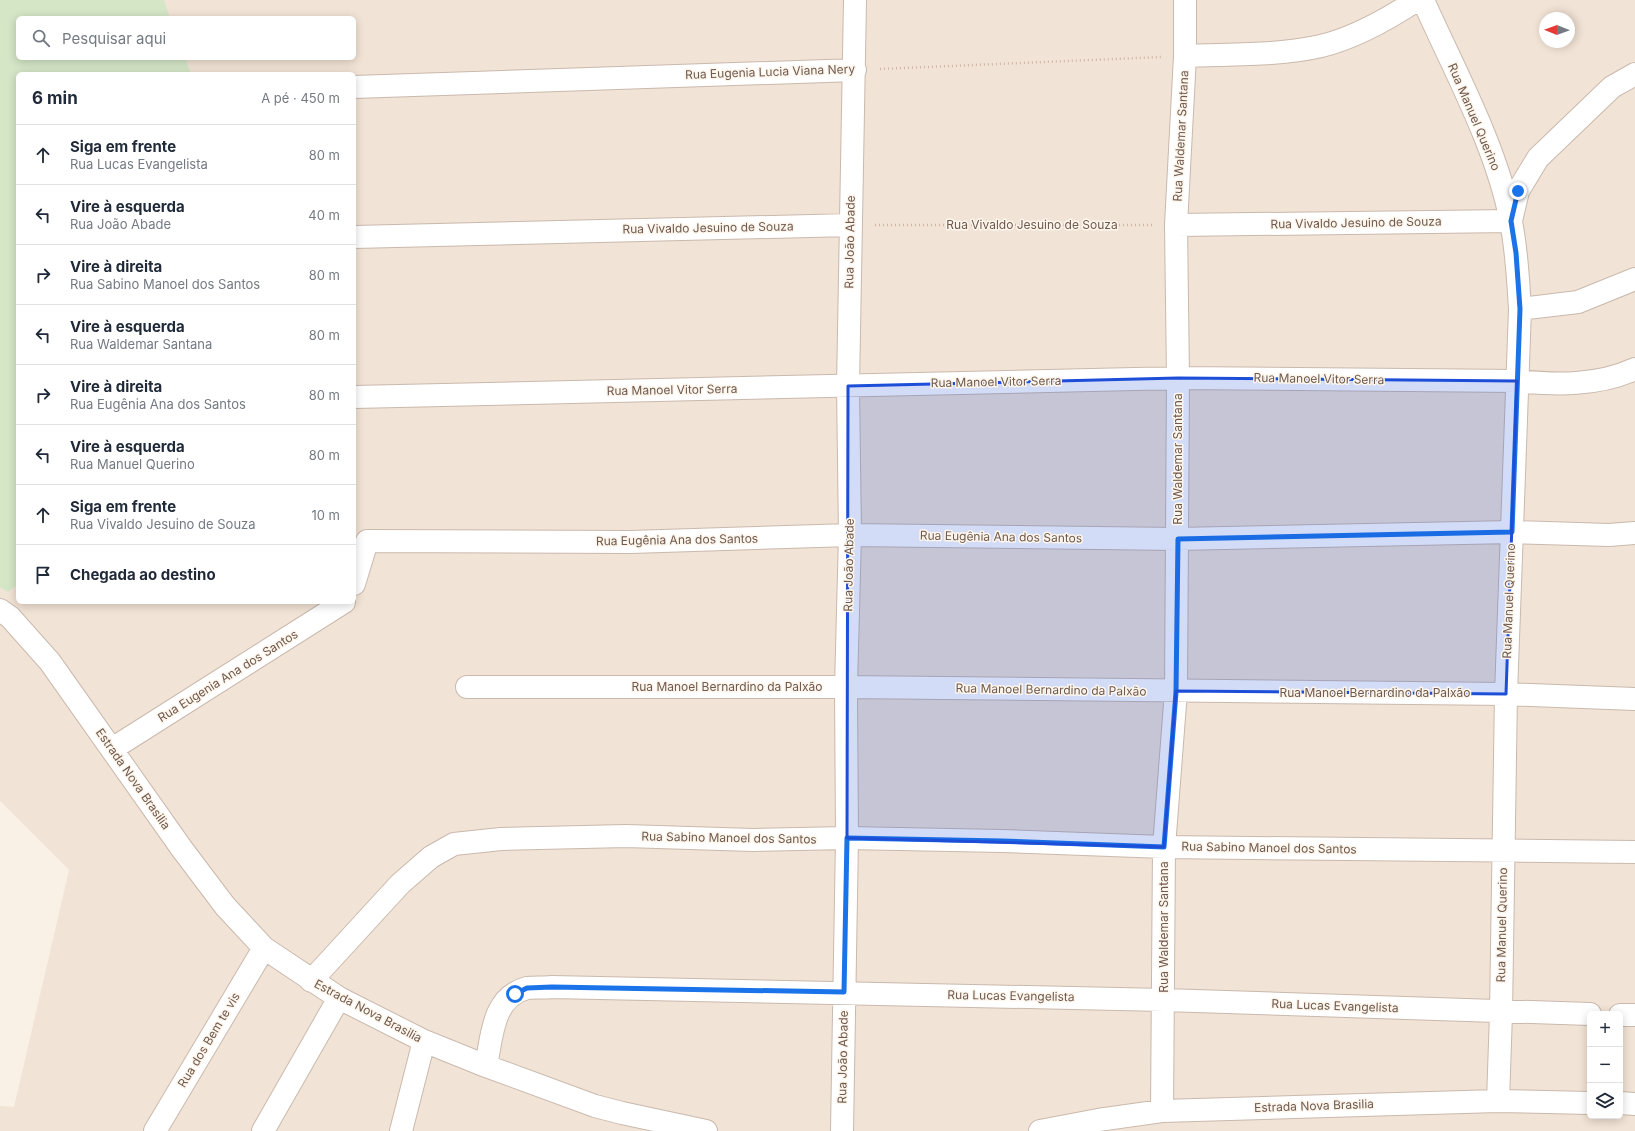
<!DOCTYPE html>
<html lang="pt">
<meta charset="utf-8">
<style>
body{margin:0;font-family:Inter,sans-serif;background:#f2f2f3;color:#1f2937}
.controls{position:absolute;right:12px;bottom:12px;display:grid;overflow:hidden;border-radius:6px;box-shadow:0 2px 10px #0003}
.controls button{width:36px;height:36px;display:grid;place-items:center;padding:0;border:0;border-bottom:1px solid #e0e1e3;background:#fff;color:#1f2937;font:20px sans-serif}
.compass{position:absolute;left:1539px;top:12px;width:36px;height:36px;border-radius:50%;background:#fff;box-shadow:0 2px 10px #0003;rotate:271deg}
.stop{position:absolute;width:12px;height:12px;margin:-9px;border:3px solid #1a73e8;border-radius:50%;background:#fff}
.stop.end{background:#1a73e8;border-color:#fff;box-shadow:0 1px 4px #0008}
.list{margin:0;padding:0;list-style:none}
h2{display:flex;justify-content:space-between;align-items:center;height:52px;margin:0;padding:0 16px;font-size:17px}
h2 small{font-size:13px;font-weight:400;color:#747a83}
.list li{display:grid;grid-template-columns:26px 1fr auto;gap:12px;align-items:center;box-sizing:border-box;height:60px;padding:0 16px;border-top:1px solid #e0e1e3}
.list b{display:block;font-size:15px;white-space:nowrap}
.list p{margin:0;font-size:13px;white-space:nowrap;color:#747a83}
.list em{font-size:13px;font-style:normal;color:#747a83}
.icon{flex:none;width:22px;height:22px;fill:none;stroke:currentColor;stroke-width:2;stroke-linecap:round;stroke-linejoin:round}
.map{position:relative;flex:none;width:1635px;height:1131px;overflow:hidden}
.search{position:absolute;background:#fff;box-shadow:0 2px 10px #0003;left:16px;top:16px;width:340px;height:44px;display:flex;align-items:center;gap:10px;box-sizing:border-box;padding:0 14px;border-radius:6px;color:#747a83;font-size:15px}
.panel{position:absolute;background:#fff;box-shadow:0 2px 10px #0003;left:16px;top:72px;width:340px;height:532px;border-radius:6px}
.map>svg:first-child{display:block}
.residential{fill:#f1e3d5;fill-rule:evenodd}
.green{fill:#d4e6c6}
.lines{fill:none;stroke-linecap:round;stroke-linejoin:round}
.minor-casing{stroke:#cab9ad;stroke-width:24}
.path{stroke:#d1b4a4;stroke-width:2.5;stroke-dasharray:1 3;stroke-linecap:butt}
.minor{stroke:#fff;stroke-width:22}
.route{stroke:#1a73e8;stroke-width:5}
.marked{fill:#1d4ed8;fill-opacity:0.2;stroke:#1d4ed8;stroke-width:3;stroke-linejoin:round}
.labels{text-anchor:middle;stroke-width:3;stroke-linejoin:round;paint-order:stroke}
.street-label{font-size:12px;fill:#70594e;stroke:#fdf6ec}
</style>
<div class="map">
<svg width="1635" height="1131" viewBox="0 0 1635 1131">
<rect width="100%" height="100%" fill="#faf1e6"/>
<path class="residential" d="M127 0H1635V1131H0V1106L14 1107 69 870 0 801V484L18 474V602H354V74H155L149 58H354V18H134ZM1545 18H1569V42H1545ZM1590 1014H1620V1116H1590Z"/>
<path class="green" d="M0 0H164L170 18H18V58H185L191 74H18V584L8 592 0 587Z"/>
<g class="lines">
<defs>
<path id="minor" d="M1423 0C1454 70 1497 147 1511 222 1517 251 1518 280 1520 309L1506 694 1501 1013 1498 1101
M1185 56C1230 54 1278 56 1321 46 1355 38 1388 19 1417 0
M354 87 855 70
M1176 225 1511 221 1518 191 1538 158 1612 87 1635 74
M354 237 850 225
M1520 309 1578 302 1635 279
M354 397 1178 378 1517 381C1556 385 1598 386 1635 369
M354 584 367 541 631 542 850 535 1177 539 1512 532 1609 535 1635 533
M0 610 10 617 50 662 182 849 225 906 264 948 339 998 424 1041 486 1066 595 1106 622 1113 706 1131
M467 687H846L1506 694 1635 699
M112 749 344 602
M311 981 400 884 431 857 454 844 501 839 626 836 753 840 847 838 1002 841 1164 847 1635 852
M1620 1015H1635
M486 1066C492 1037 492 997 527 988 535 987 544 988 552 987L1164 1000 1590 1014
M1620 1103 1635 1104
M1162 1111 1164 847 1176 691 1178 378 1176 225 1185 56V0
M155 1131 264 948
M263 1131 339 998
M401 1131 424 1041
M842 1131 847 838 846 687 850 535 848 386 855 0
M1040 1131 1098 1120 1162 1111 1498 1101 1590 1103"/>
</defs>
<use href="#minor" class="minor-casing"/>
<path class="path" d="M880 69 1161 57
M875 225H1152"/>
<use href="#minor" class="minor"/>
</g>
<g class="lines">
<path class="route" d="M515 994 527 988 552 987 844 992 847 838 1002 841 1164 847 1176 692 1178 539 1512 532 1520 309 1516 253 1511 221 1518 191"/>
</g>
<path class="marked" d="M1178 378 1517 381 1506 694 1176 691 1164 847 847 838 848 386Z"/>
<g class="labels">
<g class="street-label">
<text transform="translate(770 72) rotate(-2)" y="4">Rua Eugenia Lucia Viana Nery</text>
<text transform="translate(1474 117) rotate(67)" y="4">Rua Manuel Querino</text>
<text transform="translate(1181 136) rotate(-87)" y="4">Rua Waldemar Santana</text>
<text transform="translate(1356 223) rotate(-1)" y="4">Rua Vivaldo Jesuino de Souza</text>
<text x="1032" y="229">Rua Vivaldo Jesuino de Souza</text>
<text transform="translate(708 228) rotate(-1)" y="4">Rua Vivaldo Jesuino de Souza</text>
<text transform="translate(850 242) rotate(-89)" y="4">Rua João Abade</text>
<text transform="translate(1319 379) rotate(1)" y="4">Rua Manoel Vitor Serra</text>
<text transform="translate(996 382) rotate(-1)" y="4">Rua Manoel Vitor Serra</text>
<text transform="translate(672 390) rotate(-1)" y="4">Rua Manoel Vitor Serra</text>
<text transform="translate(1178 459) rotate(-90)" y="4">Rua Waldemar Santana</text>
<text transform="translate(1001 537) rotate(1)" y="4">Rua Eugênia Ana dos Santos</text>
<text transform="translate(677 540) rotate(-1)" y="4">Rua Eugênia Ana dos Santos</text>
<text transform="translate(849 565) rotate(-89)" y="4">Rua João Abade</text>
<text transform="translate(1509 601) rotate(-88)" y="4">Rua Manuel Querino</text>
<text transform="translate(228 676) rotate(-32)" y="4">Rua Eugenia Ana dos Santos</text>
<text x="727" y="691">Rua Manoel Bernardino da Palxão</text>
<text transform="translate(1051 690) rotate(1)" y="4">Rua Manoel Bernardino da Palxão</text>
<text x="1375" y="697">Rua Manoel Bernardino da Palxão</text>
<text transform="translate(133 779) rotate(55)" y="4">Estrada Nova Brasilia</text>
<text transform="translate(729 838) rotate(1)" y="4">Rua Sabino Manoel dos Santos</text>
<text transform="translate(1269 848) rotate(1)" y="4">Rua Sabino Manoel dos Santos</text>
<text transform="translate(1502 925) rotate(-89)" y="4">Rua Manuel Querino</text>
<text transform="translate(1164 927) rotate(-90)" y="4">Rua Waldemar Santana</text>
<text transform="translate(1011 996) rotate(1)" y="4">Rua Lucas Evangelista</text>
<text transform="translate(1335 1006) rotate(2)" y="4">Rua Lucas Evangelista</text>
<text transform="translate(368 1011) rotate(28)" y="4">Estrada Nova Brasilia</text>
<text transform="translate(209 1040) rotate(-59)" y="4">Rua dos Bem te vis</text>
<text transform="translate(843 1057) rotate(-89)" y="4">Rua João Abade</text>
<text transform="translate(1314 1106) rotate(-2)" y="4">Estrada Nova Brasilia</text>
</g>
</g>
</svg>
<div class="controls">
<button>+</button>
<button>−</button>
<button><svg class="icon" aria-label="layers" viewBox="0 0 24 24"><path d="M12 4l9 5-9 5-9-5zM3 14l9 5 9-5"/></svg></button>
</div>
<svg class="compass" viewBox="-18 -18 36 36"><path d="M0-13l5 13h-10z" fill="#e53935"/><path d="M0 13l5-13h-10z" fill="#747a83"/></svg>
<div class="stop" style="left:515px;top:994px"></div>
<div class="stop end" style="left:1518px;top:191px"></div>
<div class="search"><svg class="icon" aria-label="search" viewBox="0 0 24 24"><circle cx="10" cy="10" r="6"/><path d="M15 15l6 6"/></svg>Pesquisar aqui</div>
<section class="panel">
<h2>6 min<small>A pé · 450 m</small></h2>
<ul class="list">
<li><svg class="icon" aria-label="ahead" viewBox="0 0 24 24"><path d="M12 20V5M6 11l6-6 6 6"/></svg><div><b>Siga em frente</b><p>Rua Lucas Evangelista</p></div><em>80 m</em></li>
<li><svg class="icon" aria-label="left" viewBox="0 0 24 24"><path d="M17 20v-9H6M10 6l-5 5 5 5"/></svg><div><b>Vire à esquerda</b><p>Rua João Abade</p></div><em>40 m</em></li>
<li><svg class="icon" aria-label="right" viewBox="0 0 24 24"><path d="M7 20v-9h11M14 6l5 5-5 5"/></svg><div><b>Vire à direita</b><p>Rua Sabino Manoel dos Santos</p></div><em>80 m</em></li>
<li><svg class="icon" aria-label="left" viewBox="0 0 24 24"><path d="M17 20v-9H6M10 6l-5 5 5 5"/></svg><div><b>Vire à esquerda</b><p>Rua Waldemar Santana</p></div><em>80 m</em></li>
<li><svg class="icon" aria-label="right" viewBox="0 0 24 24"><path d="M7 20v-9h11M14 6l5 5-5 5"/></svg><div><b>Vire à direita</b><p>Rua Eugênia Ana dos Santos</p></div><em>80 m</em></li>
<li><svg class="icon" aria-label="left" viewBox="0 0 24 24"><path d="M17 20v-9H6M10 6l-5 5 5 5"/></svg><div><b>Vire à esquerda</b><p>Rua Manuel Querino</p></div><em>80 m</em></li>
<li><svg class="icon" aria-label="ahead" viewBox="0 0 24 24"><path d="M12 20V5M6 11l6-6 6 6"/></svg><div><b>Siga em frente</b><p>Rua Vivaldo Jesuino de Souza</p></div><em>10 m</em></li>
<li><svg class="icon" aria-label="arrive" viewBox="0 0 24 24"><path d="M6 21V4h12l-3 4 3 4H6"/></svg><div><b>Chegada ao destino</b></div></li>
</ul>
</section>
</div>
